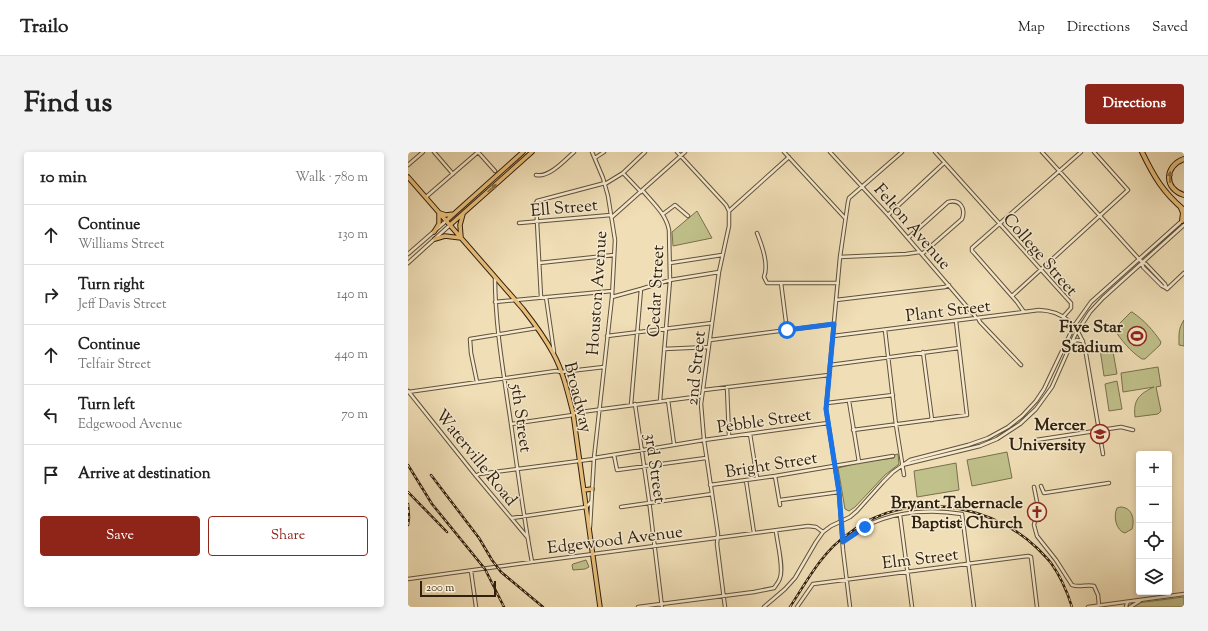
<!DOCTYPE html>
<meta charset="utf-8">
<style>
body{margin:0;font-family:"Sorts Mill Goudy",serif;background:#f2f2f2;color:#222}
.controls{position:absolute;right:12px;bottom:12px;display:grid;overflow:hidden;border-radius:4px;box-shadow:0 2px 6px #0003}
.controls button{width:36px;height:36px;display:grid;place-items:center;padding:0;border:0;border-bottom:1px solid #e0e0e0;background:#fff;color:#222;font:20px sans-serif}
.scale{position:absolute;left:12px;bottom:10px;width:76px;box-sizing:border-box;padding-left:4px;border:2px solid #30200e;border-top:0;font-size:11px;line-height:14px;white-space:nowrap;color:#30200e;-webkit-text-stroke:3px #f5ead0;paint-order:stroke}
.stop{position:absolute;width:12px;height:12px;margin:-9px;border:3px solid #1a73e8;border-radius:50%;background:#fff}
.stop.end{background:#1a73e8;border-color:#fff;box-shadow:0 1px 4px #0008}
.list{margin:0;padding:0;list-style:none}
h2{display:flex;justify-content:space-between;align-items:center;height:52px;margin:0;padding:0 16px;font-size:17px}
h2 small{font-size:13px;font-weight:400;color:#767676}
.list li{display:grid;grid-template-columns:26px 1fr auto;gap:12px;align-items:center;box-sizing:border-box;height:60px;padding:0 16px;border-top:1px solid #e0e0e0}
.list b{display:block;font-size:15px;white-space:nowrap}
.list p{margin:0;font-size:13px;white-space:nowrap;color:#767676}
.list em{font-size:13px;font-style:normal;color:#767676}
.actions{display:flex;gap:8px;padding:12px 16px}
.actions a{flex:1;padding:9px 0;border:1px solid #8f2418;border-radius:4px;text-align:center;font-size:14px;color:#8f2418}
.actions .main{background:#8f2418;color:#fff}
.icon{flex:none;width:22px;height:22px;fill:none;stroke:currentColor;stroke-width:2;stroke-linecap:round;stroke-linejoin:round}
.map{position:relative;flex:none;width:776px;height:455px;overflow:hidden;border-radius:4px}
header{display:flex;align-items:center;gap:24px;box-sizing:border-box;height:56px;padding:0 20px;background:#fff;border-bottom:1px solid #e0e0e0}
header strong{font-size:19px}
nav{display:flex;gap:22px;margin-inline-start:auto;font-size:14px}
.intro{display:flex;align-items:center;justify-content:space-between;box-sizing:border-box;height:96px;padding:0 24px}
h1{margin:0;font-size:28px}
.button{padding:10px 18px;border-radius:4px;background:#8f2418;color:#fff;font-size:14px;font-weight:700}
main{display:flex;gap:24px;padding:0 24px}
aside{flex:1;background:#fff;border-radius:4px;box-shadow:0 2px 6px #0003}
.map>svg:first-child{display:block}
.green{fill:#c0c08a;stroke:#78704c}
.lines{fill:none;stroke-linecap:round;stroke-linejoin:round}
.minor-casing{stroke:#605038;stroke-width:4.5}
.major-casing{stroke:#30200e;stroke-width:5.5}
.highway-casing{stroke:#30200e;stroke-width:6}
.minor{stroke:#f5ead0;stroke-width:2.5}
.major{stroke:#e8bf7b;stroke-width:3.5}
.highway{stroke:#e8bf7b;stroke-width:4}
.rail-casing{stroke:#30200e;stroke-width:2.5}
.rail{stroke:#f5ead0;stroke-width:1;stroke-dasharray:3;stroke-linecap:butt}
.oneway{fill:#8c7044}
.route{stroke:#1a73e8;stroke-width:5}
.labels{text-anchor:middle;stroke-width:3;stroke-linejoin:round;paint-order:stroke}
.street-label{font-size:17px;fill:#30200e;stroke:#f5ead0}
.poi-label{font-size:17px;font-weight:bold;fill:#30200e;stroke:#f5ead0;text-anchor:end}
</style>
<header>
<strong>Trailo</strong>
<nav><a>Map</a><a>Directions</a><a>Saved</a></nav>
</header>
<div class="intro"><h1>Find us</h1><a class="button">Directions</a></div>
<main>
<aside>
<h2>10 min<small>Walk · 780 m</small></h2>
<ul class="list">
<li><svg class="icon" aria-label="ahead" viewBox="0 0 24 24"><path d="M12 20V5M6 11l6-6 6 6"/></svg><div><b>Continue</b><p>Williams Street</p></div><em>130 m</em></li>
<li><svg class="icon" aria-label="right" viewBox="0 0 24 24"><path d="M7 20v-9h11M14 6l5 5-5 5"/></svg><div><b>Turn right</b><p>Jeff Davis Street</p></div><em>140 m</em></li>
<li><svg class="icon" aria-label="ahead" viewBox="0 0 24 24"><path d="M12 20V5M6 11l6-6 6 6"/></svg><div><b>Continue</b><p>Telfair Street</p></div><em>440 m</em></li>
<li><svg class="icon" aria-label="left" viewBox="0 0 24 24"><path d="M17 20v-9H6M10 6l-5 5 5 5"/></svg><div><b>Turn left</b><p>Edgewood Avenue</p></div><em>70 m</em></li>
<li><svg class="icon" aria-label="arrive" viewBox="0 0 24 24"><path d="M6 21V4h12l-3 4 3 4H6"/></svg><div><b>Arrive at destination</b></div></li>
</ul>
<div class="actions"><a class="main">Save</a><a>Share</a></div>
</aside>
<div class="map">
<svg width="776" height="455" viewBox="0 0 776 455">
<rect width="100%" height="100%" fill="#f0deb6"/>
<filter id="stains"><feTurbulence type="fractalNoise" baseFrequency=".005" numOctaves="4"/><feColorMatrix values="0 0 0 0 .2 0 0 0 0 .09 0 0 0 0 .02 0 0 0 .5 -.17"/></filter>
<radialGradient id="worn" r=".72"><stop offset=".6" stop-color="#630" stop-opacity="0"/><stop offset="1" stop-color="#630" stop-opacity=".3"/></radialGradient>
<path class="green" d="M289 59 304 86 265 94 264 80Z
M723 160H724C736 168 745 178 753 190L752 193 737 207H734C723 200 713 188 706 177Z
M776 168V194L771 193C771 183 770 177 776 168Z
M704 194 709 222 696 224 692 197Z
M750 215 753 234 748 235 753 259 750 262 727 265C725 248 731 242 746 235L715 240 713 221Z
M709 229 714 257 701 259 697 232Z
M599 300 604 326 564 334 559 308Z
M490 302 491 312 477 323 447 355 441 359 437 357 430 316 454 310 486 306V303Z
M548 311 551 338 509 345 506 319Z
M712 355C724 355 727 367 724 377L717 381C708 379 705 364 709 356Z
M178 408 181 415 177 417 165 418 164 413 165 412Z
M776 445V455H724L729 451Z"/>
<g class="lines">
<defs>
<path id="minor" d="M26 0 45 22
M269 0 318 53 321 59V74L311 120 293 252 296 288 310 382 309 392 317 455
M376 0 437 66
M422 0 480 63 567 164 568 166
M527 0 663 151V156L655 165
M634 0 731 107 734 110 738 112 757 132 759 137
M187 6 196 0
M0 13 15 0
M215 21 233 40
M128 23C141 26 157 8 166 0
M197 32 215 21 237 0
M235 39C245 51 258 62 261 78L262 128 252 249
M18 45 70 0 87 19
M321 59 381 5
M255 62 267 53 280 64
M480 63 536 11
M204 65 277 0
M111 71 203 63
M349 81C354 94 361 112 356 125L359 131H430
M500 86 540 50C552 47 558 56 554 67L514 102
M0 102 38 69
M432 105 498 102 512 100
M0 111 42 73
M131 111 206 103
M262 111 314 103
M734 111 735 115 754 134 758 136
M87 125C87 172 95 218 102 265 109 313 115 362 124 410
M373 131 379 178
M759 137 776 121
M604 144 720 38 686 0
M133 145 128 51 129 49 197 31
M138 145 146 200
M204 145 233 137 262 128 311 120
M428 148 537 135 541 133
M87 150 204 139
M616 160 609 150 566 101 564 99V96L673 0
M570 166 572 170 613 213
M477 178 488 273 496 323
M199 184 304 171
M425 184 631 158C655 159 670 173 677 196L695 302
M302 188 426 172
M664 190 669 188 675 189
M256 197 301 195
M515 200 524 268
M422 213 551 196
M69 230 63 201 62 187 129 176
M319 235 321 284
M296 238 421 223
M0 239 68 324 120 386
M0 240 148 219 153 220 196 215
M260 248 266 292
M441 249 451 310
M419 251 485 243
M227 252 241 348 254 455
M223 253 233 137
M165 261 294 244
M103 272 165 263
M445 278 559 263 548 169
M342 282 349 326
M628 288 713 275 725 278
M206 303 209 318 298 306
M186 306 296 288 420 271
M494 313 572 294 589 287 612 272 628 257 644 235 667 183 682 160 695 146 776 73
M68 324 71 322 186 307
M367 324 372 353
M338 328 346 381
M302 333 367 324 485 304
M633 334 636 341 701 331
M626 335 630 355 626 373 629 384 648 408 664 433C671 436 679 432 686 434L690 443 691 453
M372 348 431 340
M213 355 304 342
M492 363 504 455
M104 366 178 355 183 350
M182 375 186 306 204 145 207 88 200 44 195 26 184 0
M435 389C444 383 454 375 464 371 492 359 525 357 554 362L566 455
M63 419 68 455
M0 427 124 410 400 374 408 375 415 380
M230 455 346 440 366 436C368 433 371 430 372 426 376 416 369 390 368 379
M356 455 377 437 387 426 408 390 415 380 423 374 442 365 449 359 475 330 485 320 502 308 560 293 580 286 600 275 614 264 628 249 636 237 666 174 683 150 775 68
M389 455 405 432 620 404 623 405 629 455
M442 455 435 398 431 340 418 257 432 105 440 50 441 46 494 0
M680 455 776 442
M718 455 719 451 720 450
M722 455 732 449"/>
<path id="major" d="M0 25 115 157C126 171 137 186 145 201 155 219 160 241 165 261L192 455
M32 61 38 63 46 62
M38 69 115 0
M42 73 124 0
M26 80 31 72V61
M53 85 52 73 55 62
M27 87 37 84 53 86
M176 338 184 337"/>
<path id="highway" d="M734 0C746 25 755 40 776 58
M776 7C756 14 756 37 776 43
M773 56 775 61 774 69"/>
</defs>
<use href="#minor" class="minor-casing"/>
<use href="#major" class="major-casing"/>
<use href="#highway" class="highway-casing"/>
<use href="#minor" class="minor"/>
<use href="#major" class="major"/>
<use href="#highway" class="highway"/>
<defs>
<path id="rail" d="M0 313 24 352 77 417 96 455
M23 323 71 386 84 408 93 420 135 455
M0 340 39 380
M0 352 1 365 0 373
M382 455C399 429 414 400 440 382 448 376 457 370 466 366 520 342 587 356 629 396 634 401 639 406 643 411 653 425 659 439 664 455"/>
</defs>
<use href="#rail" class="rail-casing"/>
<use href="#rail" class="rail"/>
</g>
<defs><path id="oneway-solid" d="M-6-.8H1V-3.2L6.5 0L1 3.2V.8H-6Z"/></defs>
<g class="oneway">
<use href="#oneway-solid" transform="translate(762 25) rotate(-89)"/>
<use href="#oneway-solid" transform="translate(84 36) rotate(-42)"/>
</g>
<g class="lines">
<path class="route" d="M379 178 426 172 418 257 431 340 435 390 457 375"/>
</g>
<defs>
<symbol id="stadium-ring" viewBox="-11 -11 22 22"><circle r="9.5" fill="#f5ead0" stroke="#8f2418" stroke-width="1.5"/><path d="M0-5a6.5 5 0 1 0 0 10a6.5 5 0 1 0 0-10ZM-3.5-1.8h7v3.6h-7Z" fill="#8f2418"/></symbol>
<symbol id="university-ring" viewBox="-11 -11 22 22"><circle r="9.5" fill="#f5ead0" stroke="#8f2418" stroke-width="1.5"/><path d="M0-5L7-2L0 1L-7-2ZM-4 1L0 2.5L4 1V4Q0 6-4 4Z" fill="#8f2418"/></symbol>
<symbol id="church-ring" viewBox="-11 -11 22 22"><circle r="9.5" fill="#f5ead0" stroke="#8f2418" stroke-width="1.5"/><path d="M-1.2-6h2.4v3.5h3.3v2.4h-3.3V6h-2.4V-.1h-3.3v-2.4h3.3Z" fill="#8f2418"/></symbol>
</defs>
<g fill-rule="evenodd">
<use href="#stadium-ring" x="718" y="173" width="22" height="22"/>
<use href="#university-ring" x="681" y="271" width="22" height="22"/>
<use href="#church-ring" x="618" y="349" width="22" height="22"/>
</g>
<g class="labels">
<g class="street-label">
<text transform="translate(156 55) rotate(-5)" y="6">Ell Street</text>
<text transform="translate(505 74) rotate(49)" y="6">Felton Avenue</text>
<text transform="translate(633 102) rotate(49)" y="6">College Street</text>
<text transform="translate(247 139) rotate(-87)" y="6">Cedar Street</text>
<text transform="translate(188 141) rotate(-86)" y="6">Houston Avenue</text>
<text transform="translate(540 158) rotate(-7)" y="6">Plant Street</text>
<text transform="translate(287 216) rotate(-84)" y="6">2nd Street</text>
<text transform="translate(171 245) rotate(76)" y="6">Broadway</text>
<text transform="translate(114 266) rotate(82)" y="6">5th Street</text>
<text transform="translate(356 268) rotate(-8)" y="6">Pebble Street</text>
<text transform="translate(69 305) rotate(51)" y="6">Waterville Road</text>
<text transform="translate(363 312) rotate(-9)" y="6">Bright Street</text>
<text transform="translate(248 316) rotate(82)" y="6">3rd Street</text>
<text transform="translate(207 387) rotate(-7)" y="6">Edgewood Avenue</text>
<text transform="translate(512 406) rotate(-7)" y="6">Elm Street</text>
</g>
<g class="poi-label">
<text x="715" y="180">Five Star<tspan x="715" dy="20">Stadium</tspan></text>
<text x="678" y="278">Mercer<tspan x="678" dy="20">University</tspan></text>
<text x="615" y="356">Bryant Tabernacle<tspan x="615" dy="20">Baptist Church</tspan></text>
</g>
</g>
<rect width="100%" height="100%" filter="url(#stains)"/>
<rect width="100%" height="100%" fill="url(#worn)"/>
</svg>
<div class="controls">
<button>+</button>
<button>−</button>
<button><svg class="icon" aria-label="locate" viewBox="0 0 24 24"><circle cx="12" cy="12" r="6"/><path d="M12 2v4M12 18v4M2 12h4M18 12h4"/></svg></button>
<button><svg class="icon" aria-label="layers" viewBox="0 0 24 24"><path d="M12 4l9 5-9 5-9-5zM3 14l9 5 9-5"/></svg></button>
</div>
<div class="scale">200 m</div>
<div class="stop" style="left:379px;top:178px"></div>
<div class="stop end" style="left:457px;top:375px"></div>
</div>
</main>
